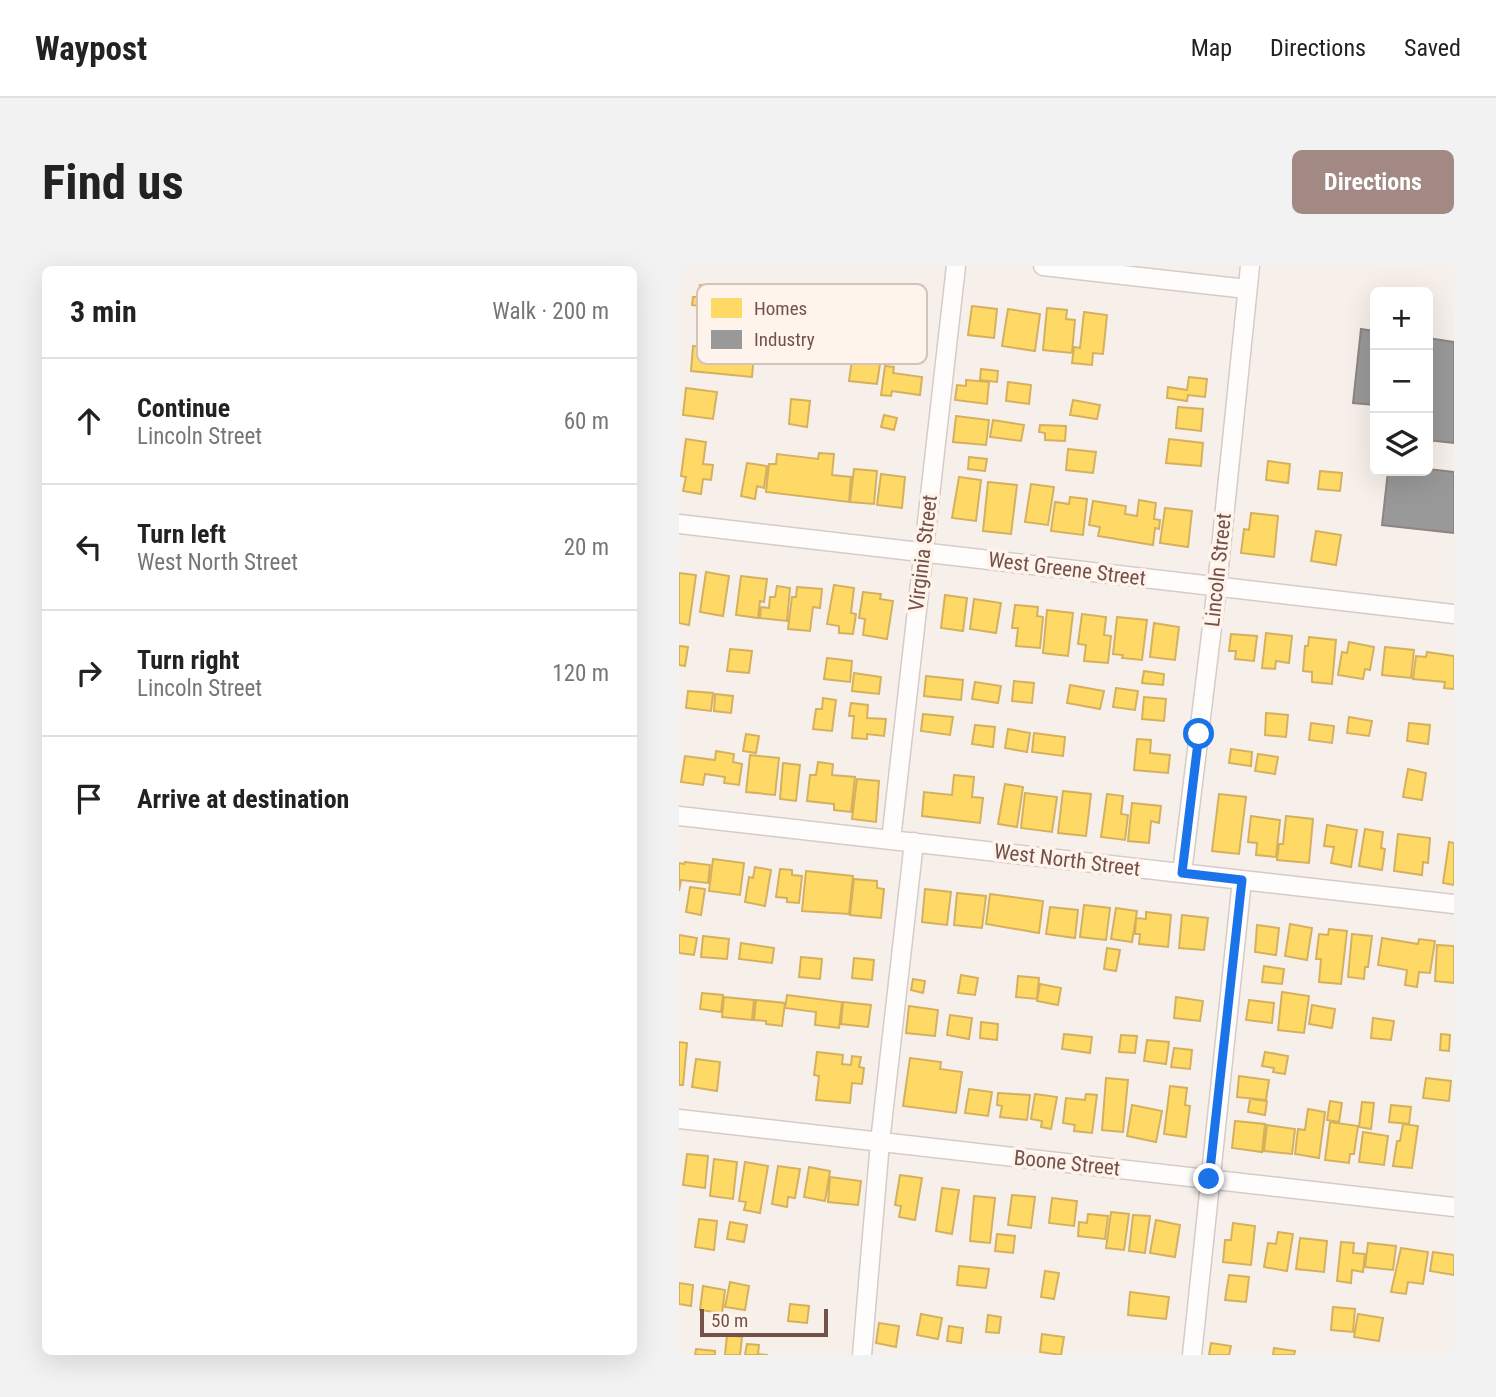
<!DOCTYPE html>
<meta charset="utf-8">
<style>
body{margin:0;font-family:"Roboto Condensed",sans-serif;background:#f2f2f2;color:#222}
.controls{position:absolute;right:21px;top:21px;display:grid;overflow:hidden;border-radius:10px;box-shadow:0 7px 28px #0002}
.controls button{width:63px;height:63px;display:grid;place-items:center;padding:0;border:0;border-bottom:2px solid #e0e0e0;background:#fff;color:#222;font:35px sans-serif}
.scale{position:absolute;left:21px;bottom:18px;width:128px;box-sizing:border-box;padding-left:7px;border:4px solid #74524b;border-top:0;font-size:19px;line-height:24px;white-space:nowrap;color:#74524b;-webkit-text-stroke:5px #fff4eb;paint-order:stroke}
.stop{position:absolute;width:21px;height:21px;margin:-16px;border:5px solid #1a73e8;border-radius:50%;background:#fff}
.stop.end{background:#1a73e8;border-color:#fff;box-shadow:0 2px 7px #0008}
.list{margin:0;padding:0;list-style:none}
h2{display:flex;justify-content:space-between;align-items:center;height:91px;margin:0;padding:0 28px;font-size:30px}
h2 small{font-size:23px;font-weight:400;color:#767676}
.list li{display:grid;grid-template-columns:46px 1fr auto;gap:21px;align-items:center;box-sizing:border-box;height:126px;padding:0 28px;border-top:2px solid #e0e0e0}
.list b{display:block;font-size:26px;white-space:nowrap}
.list p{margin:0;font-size:23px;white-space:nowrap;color:#767676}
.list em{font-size:23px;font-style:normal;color:#767676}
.icon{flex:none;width:38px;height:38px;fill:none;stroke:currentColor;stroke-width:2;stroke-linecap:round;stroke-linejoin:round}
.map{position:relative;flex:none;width:775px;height:1089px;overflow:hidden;border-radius:10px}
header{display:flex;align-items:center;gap:42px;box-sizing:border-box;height:98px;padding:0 35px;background:#fff;border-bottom:2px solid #e0e0e0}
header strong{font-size:33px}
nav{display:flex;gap:38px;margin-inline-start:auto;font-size:24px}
.intro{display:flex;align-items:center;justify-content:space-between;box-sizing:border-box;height:168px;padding:0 42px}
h1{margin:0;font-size:49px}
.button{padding:18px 32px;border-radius:10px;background:#a28983;color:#fff;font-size:24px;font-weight:700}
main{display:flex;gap:42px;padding:0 42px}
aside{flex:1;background:#fff;border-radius:10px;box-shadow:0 7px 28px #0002}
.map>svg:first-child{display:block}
.homes{fill:#ffd966;stroke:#d5b05e;stroke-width:2}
.industry{fill:#999;stroke:#8e8482;stroke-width:2}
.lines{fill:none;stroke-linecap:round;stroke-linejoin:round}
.minor-casing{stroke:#d6cbc7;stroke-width:21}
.minor{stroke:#fefdfc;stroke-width:18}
.route{stroke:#1a73e8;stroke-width:9}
.labels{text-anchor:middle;stroke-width:7;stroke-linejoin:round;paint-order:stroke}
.street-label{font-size:21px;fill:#74524b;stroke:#fff4eb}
.key{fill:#fff4eb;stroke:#d5c3bb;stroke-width:2}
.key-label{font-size:19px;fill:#74524b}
</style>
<header>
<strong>Waypost</strong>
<nav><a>Map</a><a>Directions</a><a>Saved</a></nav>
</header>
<div class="intro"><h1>Find us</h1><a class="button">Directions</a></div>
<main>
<aside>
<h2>3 min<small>Walk · 200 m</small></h2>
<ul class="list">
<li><svg class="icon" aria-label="ahead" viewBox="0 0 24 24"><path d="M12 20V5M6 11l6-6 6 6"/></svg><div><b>Continue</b><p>Lincoln Street</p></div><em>60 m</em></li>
<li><svg class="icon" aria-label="left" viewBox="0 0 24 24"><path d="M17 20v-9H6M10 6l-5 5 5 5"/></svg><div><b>Turn left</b><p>West North Street</p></div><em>20 m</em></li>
<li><svg class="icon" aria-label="right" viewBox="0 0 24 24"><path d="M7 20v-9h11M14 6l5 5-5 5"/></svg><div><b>Turn right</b><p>Lincoln Street</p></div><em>120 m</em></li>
<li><svg class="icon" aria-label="arrive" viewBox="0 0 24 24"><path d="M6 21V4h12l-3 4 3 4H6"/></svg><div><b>Arrive at destination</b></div></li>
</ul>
</aside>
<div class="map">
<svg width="775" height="1089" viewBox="0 0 775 1089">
<rect width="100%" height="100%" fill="#f7f0ea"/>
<path class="homes" d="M21 19 53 23 50 45 42 44 40 53 25 51 26 41 13 39 14 31H19Z
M293 40 318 43 315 72 289 69Z
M368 42 388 44 387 53 396 54 393 87 364 84Z
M329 43 361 48 356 85 323 80Z
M405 46 428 49 424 88 414 87 413 99 393 97 395 81 401 82Z
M14 80 75 86 73 111 12 105Z
M173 94 201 98 198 118 170 115Z
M206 100 215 101 214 107 243 111 241 129 213 125 212 130 202 129Z
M302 103 319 105 318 116 301 114Z
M510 111 528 113 526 131 509 129 508 135 488 132 489 121 508 124Z
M287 114 310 116 308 138 276 134 278 119 287 120Z
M329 116 352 119 350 138 327 135Z
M7 122 38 126 34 153 4 149Z
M112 133 131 135 128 161 110 158Z
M394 134 421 139 418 153 391 149Z
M499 141 524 143 522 165 497 162Z
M205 149 218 152 215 164 202 161Z
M277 150 310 154 307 179 274 176Z
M314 154 345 159 342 175 311 171Z
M361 159 387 160 386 175 366 174V167L360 166Z
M7 173 27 176 24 198 34 199 32 214 24 213 22 228 4 225 7 211 2 210Z
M490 173 524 177 522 200 487 197Z
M389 183 417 186 414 207 387 204Z
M140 187 155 188 153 209 172 211 170 236 87 226 90 198H97L98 188 139 193Z
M290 191 308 193 306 205 289 203Z
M589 195 611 198 609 217 587 214Z
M68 197 88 200 85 222 78 220 76 233 62 230Z
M175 203 198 205 195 238 171 236Z
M641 205 663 207 661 225 639 223Z
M202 208 226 211 223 242 198 239Z
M280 211 302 214 297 255 273 252Z
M309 216 338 219 332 268 304 265Z
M352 218 375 221 369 259 346 256Z
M391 231 408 233 404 269 372 265 376 236 390 238Z
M460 234 477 237 475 253 481 254 480 263 476 262 474 279 419 270 421 261 410 259 414 235 447 240 446 248 458 250Z
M486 242 513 245 509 281 481 277Z
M572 247 599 250 595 291 562 287 565 263 570 264Z
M637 265 662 269 657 299 632 295Z
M27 306 50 310 44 350 21 346Z
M0 307 17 309 10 359 0 357Z
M62 310 88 313 85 336 81 335 79 352 57 349Z
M155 319 175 322 172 347 177 348 174 368 160 367V360L148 358Z
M98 320 111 322 108 355 81 352 82 341 90 342 91 331H96Z
M118 321 143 323 141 342 134 341 131 365 109 363 113 331H117Z
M184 326 202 328 201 333 214 335 208 373 184 369 186 353 180 352Z
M266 329 288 332 284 365 262 362Z
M295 333 322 337 317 367 291 363Z
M336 339 359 341 358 350 364 351 361 382 337 380 339 362H333Z
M368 344 394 347 389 390 364 387Z
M403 348 427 351 425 369 432 370 429 397 405 395 407 379 399 378Z
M438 351 468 354 463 394 443 392 444 389 434 388Z
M475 357 500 361 496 394 471 391Z
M587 367 613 370 610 397 597 395 596 403 583 402Z
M552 368 578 370 575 395 556 393 557 385H550Z
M630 371 657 374 653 418 633 416V406L624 405 626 380H629Z
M670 376 695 381 691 404 686 403 684 413 659 409 663 386 668 387Z
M0 380 9 381 6 400 0 399Z
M706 381 735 384 732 412 703 409Z
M51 383 73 385 70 407 48 405Z
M748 386 775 390V423L765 422 766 416 734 413 737 390 747 391Z
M148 392 173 395 171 416 145 413Z
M465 405 485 408 484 419 463 417Z
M175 407 202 411 200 428 173 425Z
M247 410 284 414 282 434 245 430Z
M335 415 355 417 353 437 333 435Z
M296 416 322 420 319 437 293 433Z
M391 419 425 425 421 443 388 437Z
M437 422 459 425 456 444 434 441Z
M9 425 34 427 32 445 7 442Z
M36 428 54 430 52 447 35 445Z
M465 431 487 433 485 455 463 453Z
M144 432 157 434 153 465 134 463 137 443H143Z
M172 437 189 439 188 452 207 453 205 470 188 468V473L173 472 175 450H170Z
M587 447 609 449 607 471 586 469Z
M244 448 274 451 271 469 242 465Z
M670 451 693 455 690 470 668 467Z
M632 457 655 460 653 477 630 474Z
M730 457 751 459 749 478 728 475Z
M296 459 316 461 314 481 293 478Z
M329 463 351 467 348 486 326 482Z
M355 467 386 471 384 490 353 486Z
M67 468 80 470 77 487 64 485Z
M458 473 472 474 471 487 491 489 489 507 455 504Z
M552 483 573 486 572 500 550 497Z
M37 485 55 488 54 496 63 498 60 519 45 517 46 511 26 508 24 519 2 516 6 490 36 494Z
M579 488 599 491 596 508 576 505Z
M71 489 100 492 96 529 67 526Z
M139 496 154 498 153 509 176 511 172 546 155 544V538L128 535 131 509H137Z
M104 497 121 499 117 535 101 533Z
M729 503 747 507 743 534 724 531Z
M275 509 295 511 293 531 304 532 301 557 243 550 245 526 273 529Z
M178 513 200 515 197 556 173 553Z
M326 518 344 521 338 561 319 558Z
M384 525 412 528 407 570 379 567Z
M346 527 378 531 373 566 342 562Z
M428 528 444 530 442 548 449 549 446 574 422 571Z
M540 528 567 531 560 588 533 585Z
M453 537 482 540 480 557 472 555 470 577 449 575Z
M572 550 601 554 597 591 577 589 578 577 569 576Z
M607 550 634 553 630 597 598 594 600 578H604Z
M648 559 678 564 672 601 652 597 655 581 645 580Z
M686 563 704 566 702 582 706 583 703 604 680 600Z
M719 568 751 572 749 597 744 596 743 609 715 605Z
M770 576 775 577V619L764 617Z
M34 593 65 597 61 629 30 625Z
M6 596 31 599 29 617 2 614 0 625V597L5 598Z
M76 601 92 604 86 640 66 636 70 611 74 612Z
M101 603 113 604V609L123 610 120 637 108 636V632L97 631Z
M127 605 174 610 170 648 123 645Z
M175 613 198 615V622L205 623 202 652 171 649Z
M11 621 26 623 22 649 7 646Z
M246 623 272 626 268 659 243 656Z
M278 627 307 630 303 662 275 659Z
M311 628 364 635 360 667 307 658Z
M405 639 431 642 427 674 401 671Z
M371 641 399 644 396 672 367 668Z
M437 642 458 645 453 676 432 673Z
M467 646 492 649 489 681 460 678 461 668H456L457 652 467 653Z
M503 649 529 652 525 684 500 682Z
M611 658 633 662 628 694 606 690Z
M578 659 600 662 597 689 576 686Z
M650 663 668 665 662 718 640 716 642 693H637L640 668 649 669Z
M673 668 693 670 689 701H686L685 713 669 711Z
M0 669 18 672 15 689 0 687Z
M24 670 50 673 48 693 22 691Z
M703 672 739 678 740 673 756 675 751 707 740 706 738 721 726 719 728 704 699 699Z
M62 677 95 682 93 697 60 693Z
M758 679 775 680V717L756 715Z
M428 682 441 684 437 705 425 703Z
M122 691 143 693 141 713 120 711Z
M175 692 195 694 193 714 173 712Z
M585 700 605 703 603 718 583 716Z
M282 709 299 712 296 729 279 727Z
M339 710 360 712 358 733 337 731Z
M234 713 246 715 244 727 232 724Z
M361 718 382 722 379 739 358 735Z
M603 726 630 730 625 767 599 764Z
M23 727 44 729 42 746 21 743Z
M108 729 163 736 160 762 136 759 137 746 106 742Z
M45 731 75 734 73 754 43 751Z
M497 731 524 735 521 755 495 752Z
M77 734 106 737 103 760 87 758V755L75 754Z
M570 734 595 737 593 757 567 754Z
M164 736 192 739 189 761 162 758Z
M633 739 656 743 653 762 630 758Z
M230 740 259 744 256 770 227 767Z
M271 749 293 752 290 773 268 769Z
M694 752 715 755 712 774 692 772Z
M302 756 319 758 318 774 301 772Z
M385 768 413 771 411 787 383 783Z
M762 768 771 769 770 785 761 784Z
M442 769 458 770 456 787 440 786Z
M468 774 490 776 487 798 465 795Z
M0 776 8 777 4 819H0Z
M495 782 513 784 511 803 492 801Z
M138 786 164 789 163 798 172 799 173 790 182 791 180 801 185 802 183 818 173 817 171 837 137 834 140 810 135 809Z
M586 786 609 790 606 808 594 806 595 802 583 800Z
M231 792 262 796 261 803 283 806 277 847 224 840Z
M17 793 41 796 38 825 13 821Z
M560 810 590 814 587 834 558 831Z
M427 812 449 814 444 866 423 864Z
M747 812 772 815 770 835 744 832Z
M491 820 508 822 506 839 511 840 507 871 485 868Z
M290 823 313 826 309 850 286 847Z
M319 827 351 829 348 854 321 851 323 840 318 839Z
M356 828 378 831 372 863 362 861 363 855 352 853Z
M407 828 418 829 413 867 395 865 396 859 384 857 387 832 406 834Z
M571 833 588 835 586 849 569 846Z
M651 835 663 837 660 856 648 854Z
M683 836 695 837 692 863 680 861Z
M453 839 483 845 477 876 448 870Z
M712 839 732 841 730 858 710 856Z
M629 843 646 846 640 892 616 888 619 863 626 864Z
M556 855 586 858 583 886 553 882Z
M651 856 679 860 675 888H671L670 897 646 894Z
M724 858 739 860 733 902 714 900 718 875H721Z
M588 859 616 863 613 888 585 885Z
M684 866 709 870 705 899 680 896Z
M8 888 29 890 26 922 4 919Z
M35 893 58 896 54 933 31 930Z
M66 896 89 900 81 947 65 944 67 936 60 935Z
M99 900 121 903 116 932 109 931 108 941 93 938Z
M130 901 151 905 146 935 125 931Z
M221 909 243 912 236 954 220 951 222 940 216 939Z
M151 911 182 915 179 939 149 936Z
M263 922 280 924 273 968 257 965Z
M333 929 356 931 352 962 329 959Z
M295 930 316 932 311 977 291 975Z
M373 932 398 935 395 960 370 957Z
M432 946 450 948 445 984 427 982Z
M409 948 429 950 426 973 399 970 400 956 408 957Z
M454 949 471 950 466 987 450 985Z
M20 953 38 955 35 984 16 981Z
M477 954 501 959 496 991 471 987Z
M51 956 68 959 65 976 48 973Z
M554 957 576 960 572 999 544 996 546 974H552Z
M599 966 614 968 608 1005 585 1001 589 977 597 978Z
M318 968 336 970 334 987 316 985Z
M621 972 648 975 645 1006 617 1003Z
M662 976 675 977 674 987 686 988 684 1006 673 1004 672 1017 658 1015Z
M689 977 717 980 714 1004 686 1001Z
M722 982 749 986 744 1018 729 1016 727 1028 712 1026Z
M754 986 775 989V1009L751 1005Z
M280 1000 310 1003 307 1022 278 1019Z
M366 1005 380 1007 375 1033 362 1031Z
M550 1009 570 1011 567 1036 546 1034Z
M51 1016 70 1020 66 1044 46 1041Z
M0 1017 14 1019 12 1040 0 1038Z
M24 1020 46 1024 43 1047 21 1044Z
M451 1026 490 1031 487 1053 449 1049Z
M111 1038 130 1040 128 1057 109 1055Z
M654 1041 676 1043 674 1066 652 1064Z
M242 1048 263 1052 259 1073 238 1069Z
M679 1048 704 1052 700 1075 675 1071Z
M309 1049 322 1051 320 1067 307 1066Z
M200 1057 220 1060 217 1081 197 1077Z
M270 1060 284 1062 282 1077 268 1075Z
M363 1068 385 1071 382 1089 361 1086Z
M48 1069 63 1071 61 1089H46Z
M532 1077 552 1080 550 1089H530Z
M68 1078 80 1079 79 1088 89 1089H66Z
M595 1082 616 1085 615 1089H594Z
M17 1083 36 1085V1089H16Z"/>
<path class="industry" d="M682 63 696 65V139L674 137Z
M749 72 775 76V177L749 174Z
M749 203 775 206V267L703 259 709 205H749Z"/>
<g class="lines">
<defs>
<path id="minor" d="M364 0 568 23
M0 258 775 348
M0 550 775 638
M212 574 277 0
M503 607 538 320 571 0
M0 853 775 941
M183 1089 201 876 235 576
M513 1089 563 614"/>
</defs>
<use href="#minor" class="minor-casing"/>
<use href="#minor" class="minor"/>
</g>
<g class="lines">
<path class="route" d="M520 468 503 607 563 614 530 913"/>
</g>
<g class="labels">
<g class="street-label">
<text transform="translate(244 287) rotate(-83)" y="7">Virginia Street</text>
<text transform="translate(388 303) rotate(7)" y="7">West Greene Street</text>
<text transform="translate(539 304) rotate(-84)" y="7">Lincoln Street</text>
<text transform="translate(388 594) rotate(7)" y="7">West North Street</text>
<text transform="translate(388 897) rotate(6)" y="7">Boone Street</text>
</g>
</g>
<rect x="18" y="18" width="230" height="80" rx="10" class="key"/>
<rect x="32" y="32" width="31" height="20" fill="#ffd966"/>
<rect x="32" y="64" width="31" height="19" fill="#999"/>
<g class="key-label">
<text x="75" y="49">Homes</text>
<text x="75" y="80">Industry</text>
</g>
</svg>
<div class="controls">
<button>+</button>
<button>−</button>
<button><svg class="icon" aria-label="layers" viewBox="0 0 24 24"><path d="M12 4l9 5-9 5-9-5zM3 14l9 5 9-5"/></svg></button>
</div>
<div class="scale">50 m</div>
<div class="stop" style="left:520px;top:468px"></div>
<div class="stop end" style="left:530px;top:913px"></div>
</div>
</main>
